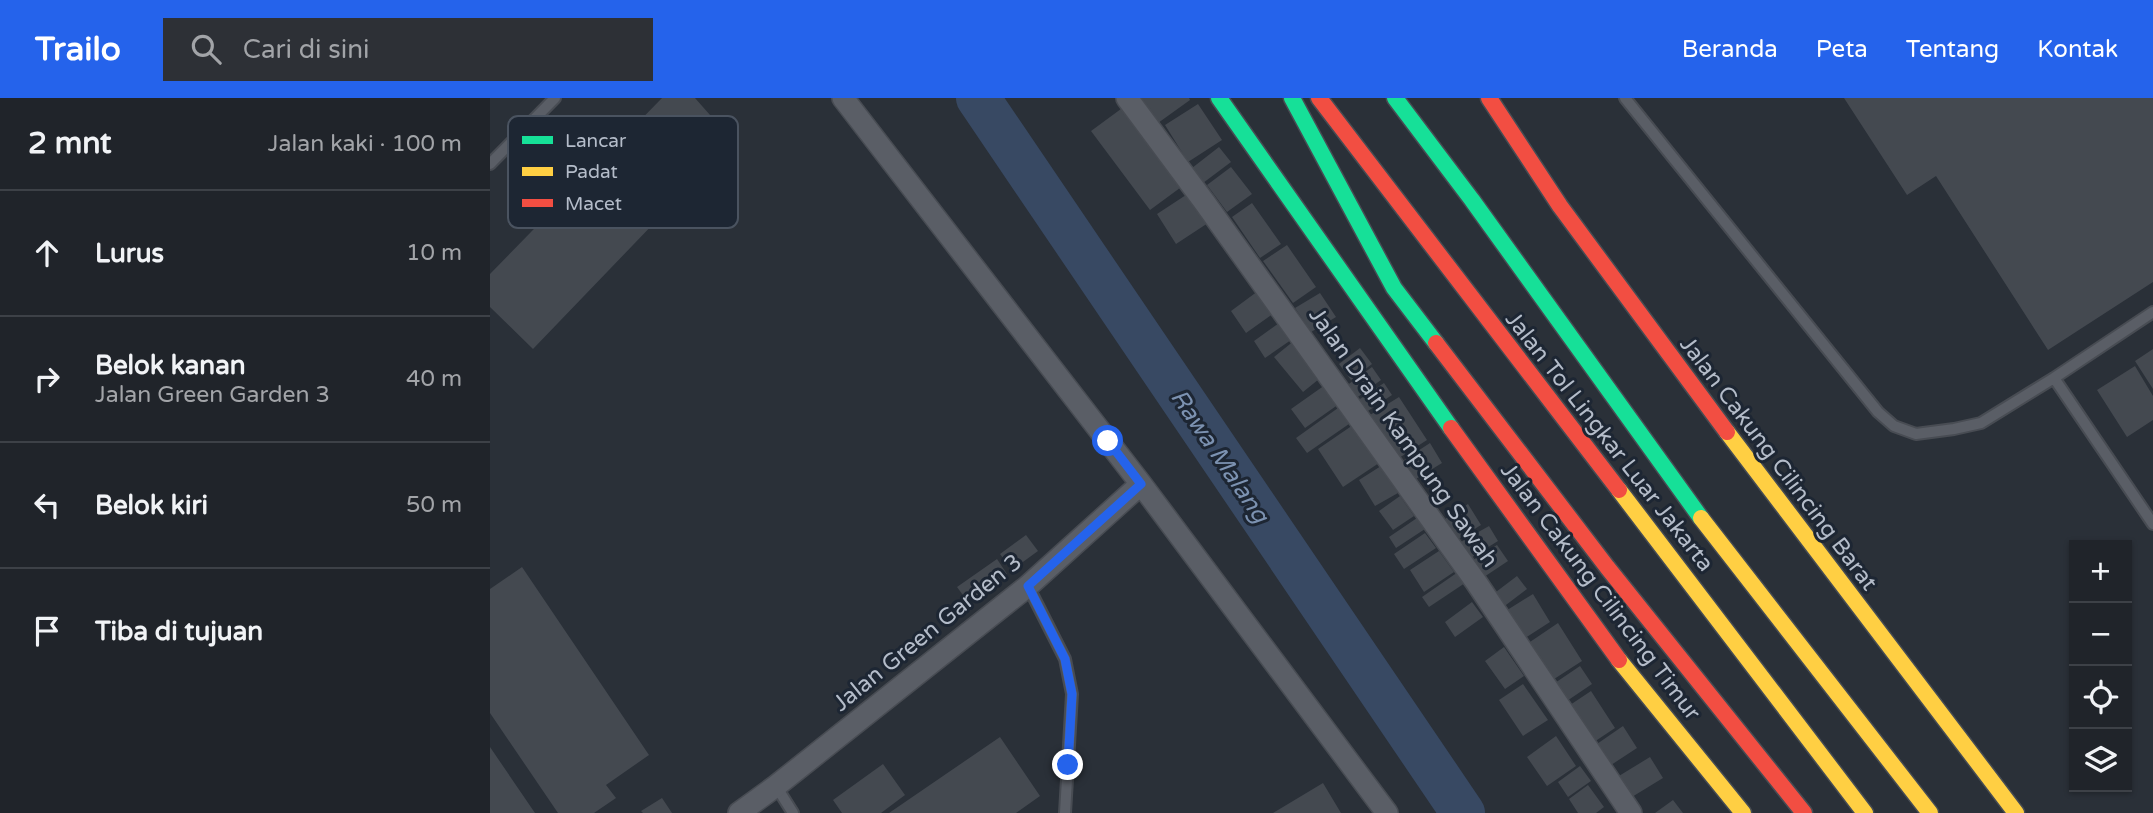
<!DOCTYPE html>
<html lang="id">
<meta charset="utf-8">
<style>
body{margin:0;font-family:"Varela Round",sans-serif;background:#2d3036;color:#f1f3f6}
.controls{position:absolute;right:21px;bottom:21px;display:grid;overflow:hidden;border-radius:0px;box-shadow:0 2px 5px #0004}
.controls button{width:63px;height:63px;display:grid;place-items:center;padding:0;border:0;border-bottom:2px solid #3d4147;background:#20242a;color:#f1f3f6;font:35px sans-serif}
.stop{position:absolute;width:21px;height:21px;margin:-16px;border:5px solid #2563eb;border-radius:50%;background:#fff}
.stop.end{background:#2563eb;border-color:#fff;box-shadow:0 2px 7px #0008}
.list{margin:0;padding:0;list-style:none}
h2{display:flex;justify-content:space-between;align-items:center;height:91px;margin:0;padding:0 28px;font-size:30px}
h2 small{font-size:23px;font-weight:400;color:#a2a4a8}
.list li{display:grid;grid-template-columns:46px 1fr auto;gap:21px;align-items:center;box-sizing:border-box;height:126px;padding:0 28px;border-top:2px solid #3d4147}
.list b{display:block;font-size:26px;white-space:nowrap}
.list p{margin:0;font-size:23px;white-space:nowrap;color:#a2a4a8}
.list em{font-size:23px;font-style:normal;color:#a2a4a8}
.icon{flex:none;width:38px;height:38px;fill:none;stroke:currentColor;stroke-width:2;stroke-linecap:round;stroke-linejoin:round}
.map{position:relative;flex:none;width:1663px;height:715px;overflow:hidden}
header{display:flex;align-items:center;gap:42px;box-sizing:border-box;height:98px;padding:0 35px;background:#2563eb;color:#fff}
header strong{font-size:33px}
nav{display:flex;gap:38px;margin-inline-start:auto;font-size:24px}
.search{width:490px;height:63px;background:#2d3036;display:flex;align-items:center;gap:18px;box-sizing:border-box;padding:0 24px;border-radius:0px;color:#a2a4a8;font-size:26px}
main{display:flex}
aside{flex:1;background:#20242a}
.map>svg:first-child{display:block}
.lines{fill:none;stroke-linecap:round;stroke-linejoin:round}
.river{stroke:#384963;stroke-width:44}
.building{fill:#444950}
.lane-casing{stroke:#484c53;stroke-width:14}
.street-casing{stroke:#484c53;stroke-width:24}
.fast-casing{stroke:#474c53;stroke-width:19}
.slow-casing{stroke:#474c53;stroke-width:19}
.jam-casing{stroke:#474c53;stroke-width:19}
.lane{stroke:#5a5e66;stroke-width:10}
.street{stroke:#5a5e66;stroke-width:21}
.fast{stroke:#16e098;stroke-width:16}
.slow{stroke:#ffcf43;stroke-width:16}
.jam{stroke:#f24e42;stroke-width:16}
.route{stroke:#2563eb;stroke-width:9}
.labels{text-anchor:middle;stroke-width:6;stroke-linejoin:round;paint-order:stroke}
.street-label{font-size:23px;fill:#b4bcc9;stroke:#1d2633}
.water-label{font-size:24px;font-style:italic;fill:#7c92b1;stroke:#1d2633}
.key{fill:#1d2633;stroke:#4a5360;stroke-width:2}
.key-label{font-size:19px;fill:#b4bcc9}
</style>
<header>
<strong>Trailo</strong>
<div class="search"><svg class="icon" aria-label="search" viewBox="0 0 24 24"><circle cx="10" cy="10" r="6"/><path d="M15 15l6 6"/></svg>Cari di sini</div>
<nav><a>Beranda</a><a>Peta</a><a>Tentang</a><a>Kontak</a></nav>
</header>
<main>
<aside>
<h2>2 mnt<small>Jalan kaki · 100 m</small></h2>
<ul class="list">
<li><svg class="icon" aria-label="ahead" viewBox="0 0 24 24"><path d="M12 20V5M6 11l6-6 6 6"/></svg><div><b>Lurus</b></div><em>10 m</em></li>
<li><svg class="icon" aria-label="right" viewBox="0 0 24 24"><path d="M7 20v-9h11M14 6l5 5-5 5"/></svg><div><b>Belok kanan</b><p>Jalan Green Garden 3</p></div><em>40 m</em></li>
<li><svg class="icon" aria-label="left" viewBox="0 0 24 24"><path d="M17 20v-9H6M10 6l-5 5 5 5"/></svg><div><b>Belok kiri</b></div><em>50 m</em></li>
<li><svg class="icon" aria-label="arrive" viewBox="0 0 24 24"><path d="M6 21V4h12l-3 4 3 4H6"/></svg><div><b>Tiba di tujuan</b></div></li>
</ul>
</aside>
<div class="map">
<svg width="1663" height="715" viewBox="0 0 1663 715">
<rect width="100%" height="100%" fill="#2a3038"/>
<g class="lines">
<path class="river" d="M488 0 973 715"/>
</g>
<path class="building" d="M172 0H205L243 43 43 251 0 209V176Z
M651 0H699L700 2 668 25Z
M1354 0H1663V184L1558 252 1446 78 1417 97Z
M708 6 732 42 698 64 675 27Z
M635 8 694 87 660 112 601 33Z
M729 49 741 64 713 85 702 70Z
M741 69 762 96 737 114 717 87Z
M699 95 718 125 686 146 667 116Z
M762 105 791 146 770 160 742 119Z
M797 147 826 189 803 205 773 163Z
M768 193 784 215 756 235 741 213Z
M830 195 846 219 821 234 805 210Z
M789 225 801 242 775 260 764 243Z
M805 242 834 277 813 294 784 259Z
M870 250 882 266 861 282 849 266Z
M1663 251V291L1645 263Z
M1645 268 1663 298V322L1637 339 1607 292Z
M882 269 891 282 865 301 856 288Z
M894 285 902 297 875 315 867 303Z
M835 287 849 306 815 330 801 311Z
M909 299 937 342 909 360 880 317Z
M848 310 859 326 817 355 806 340Z
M863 327 889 365 853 389 828 351Z
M940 345 952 365 926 381 914 362Z
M891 368 908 395 885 408 869 382Z
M910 398 924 418 903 432 889 413Z
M978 406 991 427 962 445 949 425Z
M927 420 935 431 906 450 899 439Z
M999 428 1008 443 979 461 969 445Z
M935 435 946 450 914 471 904 456Z
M536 437 548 453 522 472 510 456Z
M1007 447 1018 463 991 481 980 464Z
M949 453 964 474 934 494 920 472Z
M507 461 517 476 478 504 467 489Z
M32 469 159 657 116 687 126 700 104 715H68L0 615V491Z
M968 474 975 485 939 509 932 499Z
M1027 478 1037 491 1012 510 1002 497Z
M1043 496 1060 524 1032 542 1014 514Z
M982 504 993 519 965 539 955 524Z
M1068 525 1092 563 1061 583 1037 546Z
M1014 549 1034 578 1015 591 995 563Z
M1090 568 1102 586 1071 607 1059 589Z
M1033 586 1058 622 1033 638 1009 602Z
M1101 593 1125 630 1104 644 1080 607Z
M1133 628 1147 650 1118 669 1104 648Z
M1066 638 1086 668 1057 688 1037 659Z
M510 639 550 698 526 715H399Z
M0 649 45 715H0Z
M1160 659 1173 680 1137 702 1124 681Z
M393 666 415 697 391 715H352L343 702Z
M1090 668 1101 683 1078 699 1068 684Z
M833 685 851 715H783Z
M1098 687 1114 709 1106 715H1088L1079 701Z
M172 700 182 715H153L151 713Z
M1183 702 1193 715H1165Z"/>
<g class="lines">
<defs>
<path id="lane" d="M1135 0 1388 314 1404 328 1426 336 1464 331 1491 325 1564 280
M0 66 65 0
M1663 214 1564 280 1663 426
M538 488 575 561 582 596 575 715
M286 688 303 715"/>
<path id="street" d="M353 0 651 386 897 715
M637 0 715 105 986 484 1141 715
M249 715 286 688 538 488 651 386"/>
<path id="fast" d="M729 0 961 330
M802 0 904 190 946 245
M905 0 982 102 1211 420"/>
<path id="slow" d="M1237 334 1526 715
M1129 392 1375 715
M1211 420 1440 715
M1129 562 1253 715"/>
<path id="jam" d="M829 0 1129 392
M999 0 1070 108 1237 334
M946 245 1117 469 1314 715
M961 330 1129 562"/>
</defs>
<use href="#lane" class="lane-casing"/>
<use href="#street" class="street-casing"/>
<use href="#fast" class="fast-casing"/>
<use href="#slow" class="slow-casing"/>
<use href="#jam" class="jam-casing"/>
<use href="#lane" class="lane"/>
<use href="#street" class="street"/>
<use href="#fast" class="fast"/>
<use href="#slow" class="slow"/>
<use href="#jam" class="jam"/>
</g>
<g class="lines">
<path class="route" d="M578 667 582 596 575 561 538 488 651 386 618 343"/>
</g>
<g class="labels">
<g class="street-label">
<text transform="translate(914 339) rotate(55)" y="8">Jalan Drain Kampung Sawah</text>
<text transform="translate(1120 343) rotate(52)" y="8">Jalan Tol Lingkar Luar Jakarta</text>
<text transform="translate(1289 365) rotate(53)" y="8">Jalan Cakung Cilincing Barat</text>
<text transform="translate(1111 493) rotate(53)" y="8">Jalan Cakung Cilincing Timur</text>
<text transform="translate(437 534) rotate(-39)" y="8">Jalan Green Garden 3</text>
</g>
<g class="water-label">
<text transform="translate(730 358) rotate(56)" y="8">Rawa Malang</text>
</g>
</g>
<rect x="18" y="18" width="230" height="112" rx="10" class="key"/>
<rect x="32" y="38" width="31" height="8" fill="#16e098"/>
<rect x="32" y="69" width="31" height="9" fill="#ffcf43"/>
<rect x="32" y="101" width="31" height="8" fill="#f24e42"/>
<g class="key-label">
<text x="75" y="49">Lancar</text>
<text x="75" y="80">Padat</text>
<text x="75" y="112">Macet</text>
</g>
</svg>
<div class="controls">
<button>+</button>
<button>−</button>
<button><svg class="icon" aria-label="locate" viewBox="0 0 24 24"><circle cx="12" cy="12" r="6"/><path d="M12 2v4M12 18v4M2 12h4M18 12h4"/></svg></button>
<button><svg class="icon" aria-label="layers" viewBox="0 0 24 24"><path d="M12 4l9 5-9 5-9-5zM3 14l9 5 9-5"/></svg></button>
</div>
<div class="stop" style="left:618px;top:343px"></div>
<div class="stop end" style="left:578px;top:667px"></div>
</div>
</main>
